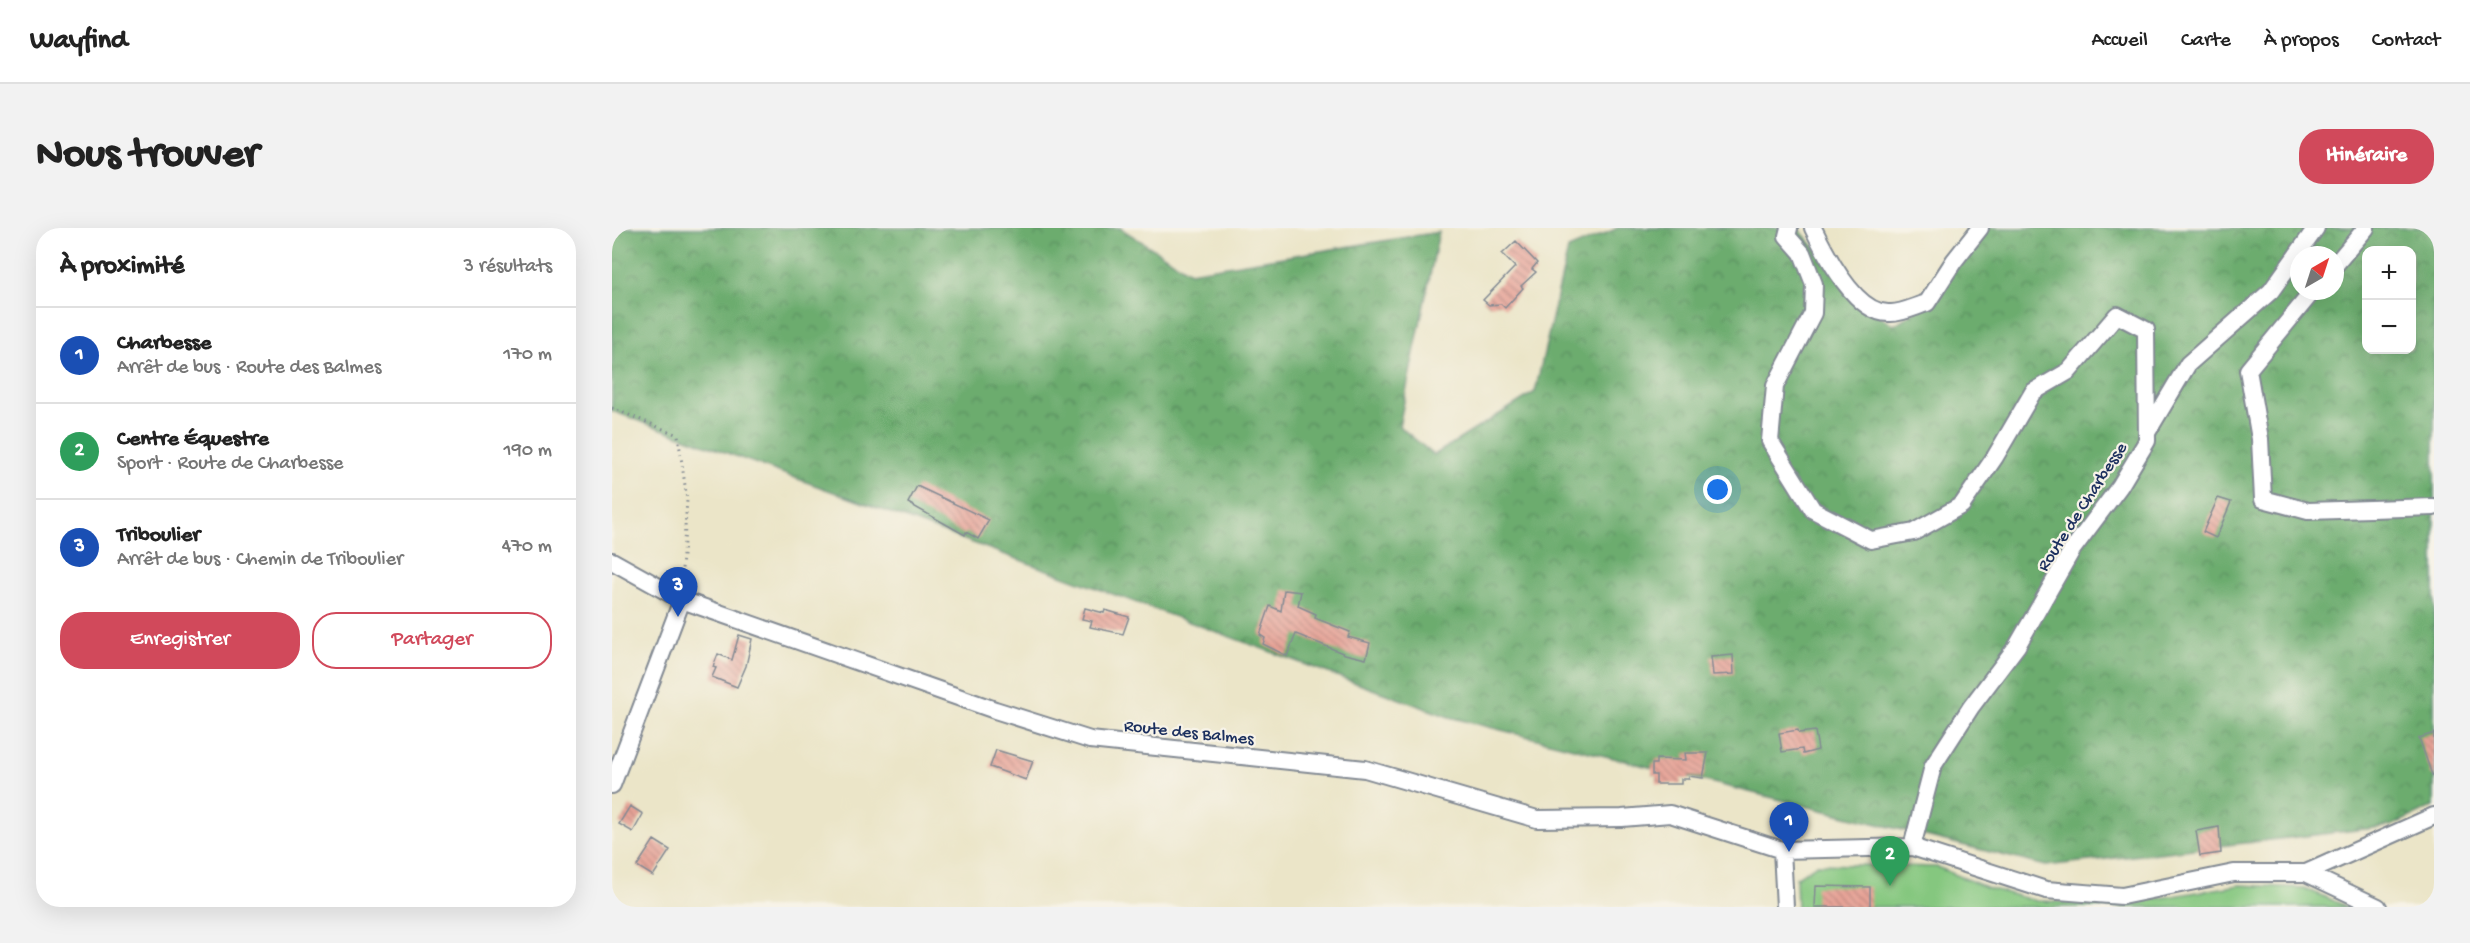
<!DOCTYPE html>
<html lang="fr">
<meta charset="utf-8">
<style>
body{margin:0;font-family:"Gochi Hand",sans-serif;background:#f2f2f2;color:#222}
.controls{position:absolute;right:18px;top:18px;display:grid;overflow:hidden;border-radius:12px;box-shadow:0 6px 24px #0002}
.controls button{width:54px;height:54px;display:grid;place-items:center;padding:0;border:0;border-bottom:2px solid #e0e0e0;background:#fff;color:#222;font:30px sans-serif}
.compass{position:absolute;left:1678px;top:18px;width:54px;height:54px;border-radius:50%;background:#fff;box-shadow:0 6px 24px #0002;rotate:39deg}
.you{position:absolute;left:1106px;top:262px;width:21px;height:21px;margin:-15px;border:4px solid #fff;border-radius:50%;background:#1a73e8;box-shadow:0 0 0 9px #1a73e833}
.badge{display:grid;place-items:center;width:39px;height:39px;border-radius:50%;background:#d1495b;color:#fff;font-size:20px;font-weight:700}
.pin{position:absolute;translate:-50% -50px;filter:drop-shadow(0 2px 3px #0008)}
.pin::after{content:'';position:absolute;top:32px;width:21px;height:18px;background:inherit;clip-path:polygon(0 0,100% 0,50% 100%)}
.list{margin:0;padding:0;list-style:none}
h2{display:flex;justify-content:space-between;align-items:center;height:78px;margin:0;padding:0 24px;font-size:26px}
h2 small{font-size:20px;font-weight:400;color:#767676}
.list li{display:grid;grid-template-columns:39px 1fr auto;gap:18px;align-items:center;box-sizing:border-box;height:96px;padding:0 24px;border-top:2px solid #e0e0e0}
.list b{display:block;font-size:22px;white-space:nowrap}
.list p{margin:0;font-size:20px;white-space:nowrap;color:#767676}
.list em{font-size:20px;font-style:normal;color:#767676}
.actions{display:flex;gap:12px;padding:18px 24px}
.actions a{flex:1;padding:14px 0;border:2px solid #d1495b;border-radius:24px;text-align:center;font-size:21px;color:#d1495b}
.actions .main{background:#d1495b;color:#fff}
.map{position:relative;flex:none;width:1822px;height:679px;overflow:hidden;border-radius:24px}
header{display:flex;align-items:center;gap:36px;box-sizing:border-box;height:84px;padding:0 30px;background:#fff;border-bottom:2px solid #e0e0e0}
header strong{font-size:28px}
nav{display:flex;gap:33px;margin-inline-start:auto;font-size:21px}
.intro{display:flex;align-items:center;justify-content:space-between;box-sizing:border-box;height:144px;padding:0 36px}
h1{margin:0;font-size:42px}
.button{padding:15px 27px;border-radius:24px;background:#d1495b;color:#fff;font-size:21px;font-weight:700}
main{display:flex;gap:36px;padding:0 36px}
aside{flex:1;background:#fff;border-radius:24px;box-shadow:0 6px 24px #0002}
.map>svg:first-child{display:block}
.forest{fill:url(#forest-crowns);stroke:#446e66;stroke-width:1.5;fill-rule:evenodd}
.garden{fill:#85c77f;stroke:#507b6e;stroke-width:1.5}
.building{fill:url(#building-back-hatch)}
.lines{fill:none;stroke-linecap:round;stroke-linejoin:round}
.street-casing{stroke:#838a93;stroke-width:20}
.path{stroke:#838a93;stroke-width:3;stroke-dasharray:1.5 4.5;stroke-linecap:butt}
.street{stroke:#fff;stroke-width:16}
.labels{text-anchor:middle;stroke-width:4.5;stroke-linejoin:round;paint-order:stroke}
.street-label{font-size:18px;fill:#1b2f5e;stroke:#f7f3e8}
</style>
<header>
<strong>Wayfind</strong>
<nav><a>Accueil</a><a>Carte</a><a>À propos</a><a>Contact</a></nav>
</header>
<div class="intro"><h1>Nous trouver</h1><a class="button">Itinéraire</a></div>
<main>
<aside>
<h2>À proximité<small>3 résultats</small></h2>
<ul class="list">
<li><span class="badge" style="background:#1a4fb4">1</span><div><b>Charbesse</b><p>Arrêt de bus · Route des Balmes</p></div><em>170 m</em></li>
<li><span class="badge" style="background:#2e9e5b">2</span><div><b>Centre Équestre</b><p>Sport · Route de Charbesse</p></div><em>190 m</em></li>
<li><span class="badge" style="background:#1a4fb4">3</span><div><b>Triboulier</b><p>Arrêt de bus · Chemin de Triboulier</p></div><em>470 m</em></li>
</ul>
<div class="actions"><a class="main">Enregistrer</a><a>Partager</a></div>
</aside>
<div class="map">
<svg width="1822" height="679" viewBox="0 0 1822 679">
<defs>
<pattern id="forest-crowns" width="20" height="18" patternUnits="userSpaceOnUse" patternTransform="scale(1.5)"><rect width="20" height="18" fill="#6cac6e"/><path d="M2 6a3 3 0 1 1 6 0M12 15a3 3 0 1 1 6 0" fill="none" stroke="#588c5e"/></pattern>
<pattern id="building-back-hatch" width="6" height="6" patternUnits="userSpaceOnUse" patternTransform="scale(1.5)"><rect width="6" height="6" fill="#e7a396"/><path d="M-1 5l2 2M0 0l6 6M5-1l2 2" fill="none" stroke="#ba857e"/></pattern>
</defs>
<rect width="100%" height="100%" fill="#f7f3e8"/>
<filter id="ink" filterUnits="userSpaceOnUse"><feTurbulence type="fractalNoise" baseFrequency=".0167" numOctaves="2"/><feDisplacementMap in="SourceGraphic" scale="12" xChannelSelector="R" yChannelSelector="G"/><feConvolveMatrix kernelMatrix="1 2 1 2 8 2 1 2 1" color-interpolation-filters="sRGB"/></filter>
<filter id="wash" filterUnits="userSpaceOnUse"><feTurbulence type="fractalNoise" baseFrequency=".008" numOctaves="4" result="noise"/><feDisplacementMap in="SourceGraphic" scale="24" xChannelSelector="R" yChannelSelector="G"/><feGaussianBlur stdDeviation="1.35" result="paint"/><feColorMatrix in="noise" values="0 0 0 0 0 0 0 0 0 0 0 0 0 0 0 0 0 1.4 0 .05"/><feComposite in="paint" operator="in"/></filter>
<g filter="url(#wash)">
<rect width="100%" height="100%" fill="#ebe5c8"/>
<path class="forest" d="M0 0H508L578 44 827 4 787 198 822 227 923 164 956 21 1006 0H1186L1252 77 1282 97 1315 75 1377 0H1822V578L1779 598 1434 638 837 489 0 183ZM1754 22H1800V122H1754ZM1687 27H1723V63H1687Z"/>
<path class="garden" d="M1205 636 1325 639 1376 660 1425 673 1512 676 1628 657 1692 660 1736 679H1185L1184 650Z"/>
<g id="blocks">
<path class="building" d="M904 13 925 35 920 41 924 44 909 58 911 60 893 80 889 76 877 77 871 72 903 39 890 26Z
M305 258 377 292 366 311 354 304 353 307 296 275Z
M1606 270 1619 274 1604 310 1591 304Z
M672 362 689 364 686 378 704 386 703 390 738 404 736 409 758 415 754 431 733 426 684 406 675 428 651 416 653 410 648 407 658 378 669 383Z
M473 380 492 385 493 382 517 389 511 406 478 399 480 393 470 391Z
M127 407 140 411 134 438 125 459 100 449 104 440 101 439 106 426 120 432Z
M1121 427 1122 446 1101 447 1099 429Z
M1186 502 1187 505 1203 503 1206 522 1191 526 1190 521 1170 524 1167 505Z
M1822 505V547H1820L1807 510Z
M384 522 421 533 414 552 378 539Z
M1073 525H1096L1091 550 1077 548V551H1069V556H1044V547H1040V536H1044V531L1074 532Z
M18 578 31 586 21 604 7 596Z
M1607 599 1609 625 1588 628 1584 603Z
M42 612 58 622 41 648 25 638Z
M1204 658 1258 659V679H1203Z"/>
</g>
</g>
<g filter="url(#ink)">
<use href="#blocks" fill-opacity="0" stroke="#838a93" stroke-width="1.5"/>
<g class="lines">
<defs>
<path id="street" d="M1177 0 1175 8 1190 25 1202 56 1201 85 1163 158 1158 213 1201 282 1259 312 1302 304 1350 277 1383 229 1421 164 1457 143 1505 87 1534 102 1535 213 1508 258 1460 322 1405 418 1359 479 1321 538 1300 619
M1201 0C1214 27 1245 88 1279 85 1291 85 1304 78 1315 75L1342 33 1368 0
M1723 37 1754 0
M1701 63 1636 142 1648 211 1651 271 1696 283 1822 279
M1536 203 1576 136 1659 63 1704 0
M0 333 70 372 383 482 478 512 753 541 925 591 1010 590 1058 586 1170 622 1300 619 1434 662 1510 668 1622 645H1694L1766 679
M0 557 70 372
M1170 622 1173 679
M1694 645 1822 588"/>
</defs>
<use href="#street" class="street-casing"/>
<path class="path" d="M0 180 66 207 75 272 69 355"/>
<use href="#street" class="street"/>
</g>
</g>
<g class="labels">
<g class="street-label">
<text transform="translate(1469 278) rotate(-57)" y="6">Route de Charbesse</text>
<text transform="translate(577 503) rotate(6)" y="6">Route des Balmes</text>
</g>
</g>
</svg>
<div class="controls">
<button>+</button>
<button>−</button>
</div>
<svg class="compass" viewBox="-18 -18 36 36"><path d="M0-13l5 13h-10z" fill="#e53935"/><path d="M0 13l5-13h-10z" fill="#767676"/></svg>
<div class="you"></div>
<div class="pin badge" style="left:1177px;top:624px;background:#1a4fb4">1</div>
<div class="pin badge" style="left:1278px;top:658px;background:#2e9e5b">2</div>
<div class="pin badge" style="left:66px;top:389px;background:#1a4fb4">3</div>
</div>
</main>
